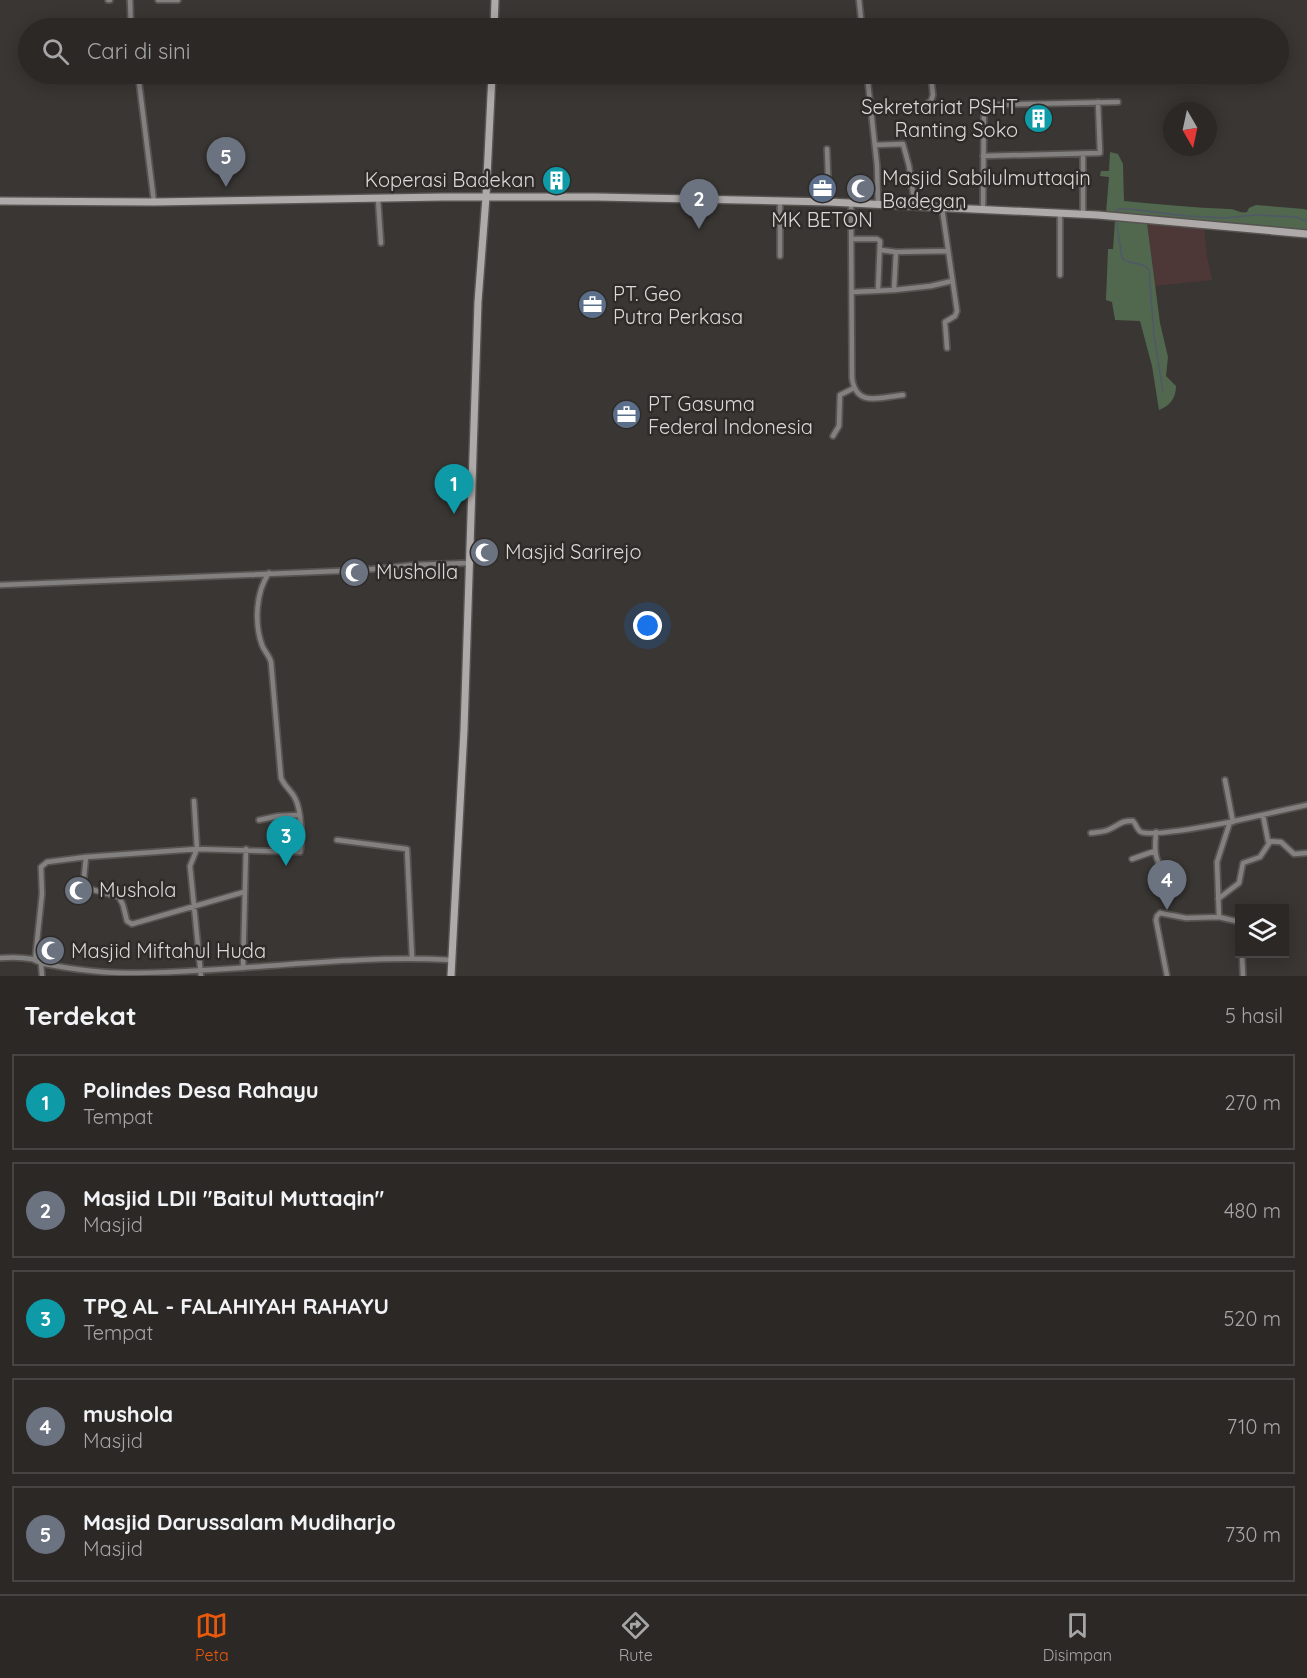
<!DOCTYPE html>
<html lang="id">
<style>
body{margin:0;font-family:Quicksand,sans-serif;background:#373432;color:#f1f3f6}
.controls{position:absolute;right:18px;bottom:18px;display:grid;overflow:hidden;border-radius:0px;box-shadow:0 3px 15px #0003}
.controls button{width:54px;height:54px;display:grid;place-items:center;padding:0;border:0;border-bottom:2px solid #474443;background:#2b2826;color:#f1f3f6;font:30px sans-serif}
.compass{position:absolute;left:1163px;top:102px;width:54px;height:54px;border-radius:50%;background:#2b2826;box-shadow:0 3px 15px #0003;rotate:171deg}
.you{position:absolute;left:648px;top:626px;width:21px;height:21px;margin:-15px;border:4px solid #fff;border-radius:50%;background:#1a73e8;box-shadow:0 0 0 9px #1a73e833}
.badge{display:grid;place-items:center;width:39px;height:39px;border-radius:50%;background:#ea580c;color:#fff;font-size:20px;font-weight:700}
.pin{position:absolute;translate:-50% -50px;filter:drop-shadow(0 2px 3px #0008)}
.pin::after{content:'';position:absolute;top:32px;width:21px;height:18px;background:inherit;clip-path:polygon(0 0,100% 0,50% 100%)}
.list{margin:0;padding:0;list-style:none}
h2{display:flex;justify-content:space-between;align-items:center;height:78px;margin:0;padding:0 24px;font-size:26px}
h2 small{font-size:20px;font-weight:400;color:#a6a6a7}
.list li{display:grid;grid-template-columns:39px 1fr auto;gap:18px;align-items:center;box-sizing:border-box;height:96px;margin:0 12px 12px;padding:0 12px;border:2px solid #474443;border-radius:0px}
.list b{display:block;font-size:22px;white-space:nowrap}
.list p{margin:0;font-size:20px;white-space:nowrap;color:#a6a6a7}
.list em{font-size:20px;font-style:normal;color:#a6a6a7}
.icon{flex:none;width:33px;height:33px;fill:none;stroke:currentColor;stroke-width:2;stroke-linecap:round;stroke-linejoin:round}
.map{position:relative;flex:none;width:1307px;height:976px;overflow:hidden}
.search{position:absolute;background:#2b2826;box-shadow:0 3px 15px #0003;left:18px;right:18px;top:18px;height:66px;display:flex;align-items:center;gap:15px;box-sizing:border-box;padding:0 21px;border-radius:33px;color:#a6a6a7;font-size:22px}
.sheet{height:618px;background:#2b2826}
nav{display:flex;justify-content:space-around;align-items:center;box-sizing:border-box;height:84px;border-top:2px solid #474443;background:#2b2826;font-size:16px;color:#a6a6a7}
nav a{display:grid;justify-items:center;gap:3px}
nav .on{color:#ea580c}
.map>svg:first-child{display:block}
.industrial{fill:#4d3837}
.green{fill:#51684f}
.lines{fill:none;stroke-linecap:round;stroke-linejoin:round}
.stream{stroke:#505868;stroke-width:1.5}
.street-casing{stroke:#565351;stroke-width:8}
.secondary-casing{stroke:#565351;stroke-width:10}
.street{stroke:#838080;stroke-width:4.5}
.secondary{stroke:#adaaa9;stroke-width:7}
.labels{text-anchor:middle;stroke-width:5;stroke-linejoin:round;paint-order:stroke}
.poi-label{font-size:20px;fill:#dbd9d7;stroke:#2f2b29;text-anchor:start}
</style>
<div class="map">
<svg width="1307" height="976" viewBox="0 0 1307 976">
<rect width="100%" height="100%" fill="#393633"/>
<path class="industrial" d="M1147 223 1204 227 1207 256 1212 280 1155 286Z"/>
<path class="green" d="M1110 152 1118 154 1123 164 1124 201C1159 204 1194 208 1229 209 1236 209 1240 214 1247 212L1249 208 1256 205 1304 209 1307 210V232L1106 213 1109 177 1100 176 1101 171H1109Z
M1115 220 1147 223 1160 323 1168 357 1166 376 1176 386C1176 398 1170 406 1159 410L1152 366 1140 321 1115 320 1112 302 1106 300 1108 249H1113Z"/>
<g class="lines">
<path class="stream" d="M1116 213 1118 209H1130L1186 216 1225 218 1254 215 1296 217 1307 221
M1116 218 1122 258C1130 266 1143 261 1149 270L1154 335 1163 392"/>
<defs>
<path id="street" d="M108 0H110
M130 0 131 28
M158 0H178
M859 0 862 28
M138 74 154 202
M867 74 877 165 878 204
M867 77H931L933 95 931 101 923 106 906 107
M875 145 903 144 909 166 915 206
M827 149 829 202
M983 156 1100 153 1098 102
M378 199 381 243
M780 201V256
M851 203 852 378C856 408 880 397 903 395
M942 208 957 311 955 316 945 322 947 348
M983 210 984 105 1118 102
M1083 215V154
M852 239H877L880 241 878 290
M881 250 896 252
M1060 275V214
M894 290 931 286 952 281
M853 292 894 290 896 252 947 251
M833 436 839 426 840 395 854 388
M0 585 363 570 414 565 469 563
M1225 780 1233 822
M194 801 197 849 190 866 201 976
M1263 815 1268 841 1281 842 1294 854 1307 853
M259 820 278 816 299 815
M1156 832C1155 845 1153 860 1164 869L1176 867
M1091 833C1097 832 1103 832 1108 830 1118 826 1121 820 1133 821 1136 824 1137 830 1141 832 1153 837 1214 825 1230 822
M337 840 407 849 412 957
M1132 859 1155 851
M244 892 132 924 127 921 123 905 119 897 83 887 86 857 197 849 300 852C303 840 301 809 295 798 291 790 285 787 281 778L271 662C269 655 264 651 262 645 254 623 256 591 269 573
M1218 899 1239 883 1243 863 1260 857 1270 842
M1219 917 1217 862 1230 822 1307 805
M1242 954 1243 976
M0 958C11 957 21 957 32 959 37 961 40 963 45 964 72 969 99 973 127 973 235 973 343 954 452 960
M35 960 42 894 41 867 47 862 86 857
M41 964 42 976
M243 968 246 849
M1167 976 1156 920 1157 916 1160 913 1186 918 1219 917 1240 922"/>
<path id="secondary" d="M494 28 495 0
M0 201 154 202 443 197H597L829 202 1098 215 1307 234
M451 976 464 730 478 302 486 197 492 74"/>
</defs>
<use href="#street" class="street-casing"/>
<use href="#secondary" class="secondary-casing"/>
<use href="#street" class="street"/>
<use href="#secondary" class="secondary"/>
</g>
<defs>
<symbol id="building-disc" viewBox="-11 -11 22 22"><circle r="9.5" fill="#0f9aa8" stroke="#2f2b29"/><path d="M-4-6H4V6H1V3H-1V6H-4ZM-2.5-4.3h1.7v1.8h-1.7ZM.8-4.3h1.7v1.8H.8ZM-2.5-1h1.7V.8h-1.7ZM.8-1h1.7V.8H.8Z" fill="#fff"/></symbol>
<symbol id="office-disc" viewBox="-11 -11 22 22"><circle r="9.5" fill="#5c6f8a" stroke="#2f2b29"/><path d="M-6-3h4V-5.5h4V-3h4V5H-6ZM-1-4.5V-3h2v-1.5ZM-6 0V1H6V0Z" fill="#fff"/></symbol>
<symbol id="mosque-disc" viewBox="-11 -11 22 22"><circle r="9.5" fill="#6b7280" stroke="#2f2b29"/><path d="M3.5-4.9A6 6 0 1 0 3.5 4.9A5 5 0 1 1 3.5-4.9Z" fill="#fff"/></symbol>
</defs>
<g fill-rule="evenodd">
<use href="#building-disc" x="1022" y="102" width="33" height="33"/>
<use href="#building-disc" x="540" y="164" width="33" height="33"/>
<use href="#office-disc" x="806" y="172" width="33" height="33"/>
<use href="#mosque-disc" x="844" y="172" width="33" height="33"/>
<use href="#office-disc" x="576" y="288" width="33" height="33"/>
<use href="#office-disc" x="610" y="398" width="33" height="33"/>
<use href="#mosque-disc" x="468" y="536" width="33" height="33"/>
<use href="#mosque-disc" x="338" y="556" width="33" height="33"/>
<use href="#mosque-disc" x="62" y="874" width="33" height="33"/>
<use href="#mosque-disc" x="34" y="934" width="33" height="33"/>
</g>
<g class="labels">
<g class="poi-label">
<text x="1018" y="114" text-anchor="end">Sekretariat PSHT<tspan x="1018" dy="23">Ranting Soko</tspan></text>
<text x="882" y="185">Masjid Sabilulmuttaqin<tspan x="882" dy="23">Badegan</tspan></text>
<text x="535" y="187" text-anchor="end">Koperasi Badekan</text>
<text x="822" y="227" text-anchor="middle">MK BETON</text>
<text x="613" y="301">PT. Geo<tspan x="613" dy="23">Putra Perkasa</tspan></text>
<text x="648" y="411">PT Gasuma<tspan x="648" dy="23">Federal Indonesia</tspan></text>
<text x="505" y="559">Masjid Sarirejo</text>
<text x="376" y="579">Musholla</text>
<text x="99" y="897">Mushola</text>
<text x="71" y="958">Masjid Miftahul Huda</text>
</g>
</g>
</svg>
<div class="controls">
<button><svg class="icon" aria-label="layers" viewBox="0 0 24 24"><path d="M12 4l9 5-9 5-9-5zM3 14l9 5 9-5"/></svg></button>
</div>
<svg class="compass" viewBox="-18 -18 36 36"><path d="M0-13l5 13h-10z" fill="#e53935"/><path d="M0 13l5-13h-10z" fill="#a6a6a7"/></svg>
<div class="you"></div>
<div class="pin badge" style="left:454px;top:514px;background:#0f9aa8">1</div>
<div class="pin badge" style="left:699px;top:229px;background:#6b7280">2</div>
<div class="pin badge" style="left:286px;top:866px;background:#0f9aa8">3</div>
<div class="pin badge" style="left:1167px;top:910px;background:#6b7280">4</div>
<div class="pin badge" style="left:226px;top:187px;background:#6b7280">5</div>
<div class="search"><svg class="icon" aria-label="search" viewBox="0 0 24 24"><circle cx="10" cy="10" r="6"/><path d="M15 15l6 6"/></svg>Cari di sini</div>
</div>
<section class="sheet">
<h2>Terdekat<small>5 hasil</small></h2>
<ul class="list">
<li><span class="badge" style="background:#0f9aa8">1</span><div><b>Polindes Desa Rahayu</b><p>Tempat</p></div><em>270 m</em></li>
<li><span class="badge" style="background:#6b7280">2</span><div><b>Masjid LDII &quot;Baitul Muttaqin&quot;</b><p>Masjid</p></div><em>480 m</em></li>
<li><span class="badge" style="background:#0f9aa8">3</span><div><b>TPQ AL - FALAHIYAH RAHAYU</b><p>Tempat</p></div><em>520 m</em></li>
<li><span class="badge" style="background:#6b7280">4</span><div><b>mushola</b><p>Masjid</p></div><em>710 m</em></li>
<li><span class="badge" style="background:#6b7280">5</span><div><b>Masjid Darussalam Mudiharjo</b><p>Masjid</p></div><em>730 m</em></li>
</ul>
</section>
<nav>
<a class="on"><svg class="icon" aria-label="map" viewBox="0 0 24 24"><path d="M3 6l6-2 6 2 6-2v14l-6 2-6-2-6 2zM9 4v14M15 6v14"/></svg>Peta</a>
<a><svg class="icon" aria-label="directions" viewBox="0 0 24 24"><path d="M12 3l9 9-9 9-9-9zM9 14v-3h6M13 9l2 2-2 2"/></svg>Rute</a>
<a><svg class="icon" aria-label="saved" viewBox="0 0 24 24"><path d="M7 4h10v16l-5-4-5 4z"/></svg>Disimpan</a>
</nav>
